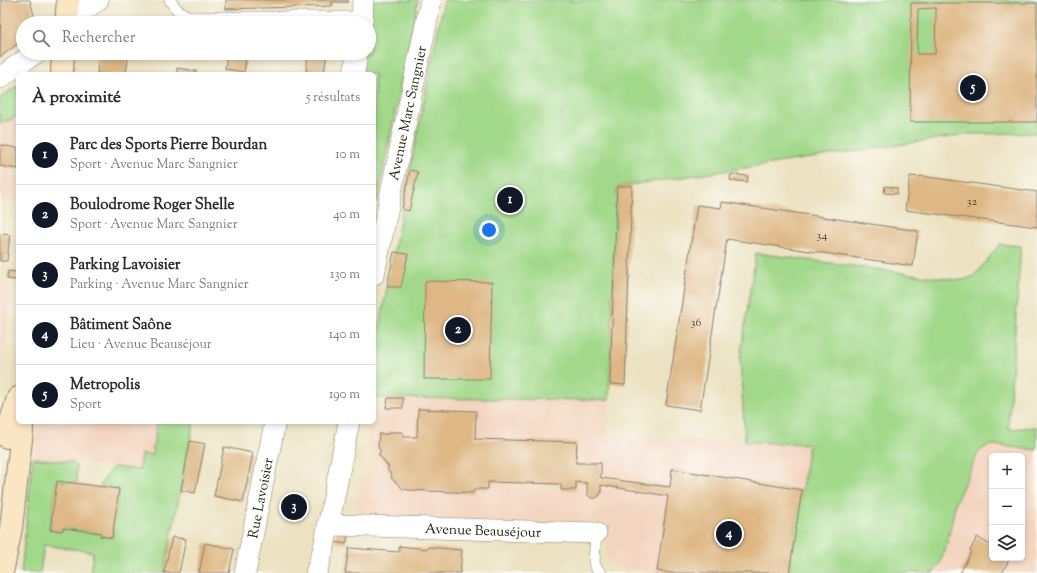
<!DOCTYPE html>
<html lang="fr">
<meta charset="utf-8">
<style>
body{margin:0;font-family:"Sorts Mill Goudy",serif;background:#f7f7f7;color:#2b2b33}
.controls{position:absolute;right:12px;bottom:12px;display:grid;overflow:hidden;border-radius:6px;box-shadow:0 2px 6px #0003}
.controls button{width:36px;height:36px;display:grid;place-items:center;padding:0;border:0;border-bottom:1px solid #e1e1e2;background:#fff;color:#2b2b33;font:20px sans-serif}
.you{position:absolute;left:489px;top:230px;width:14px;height:14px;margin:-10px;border:3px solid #fff;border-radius:50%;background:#1a73e8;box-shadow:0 0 0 6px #1a73e833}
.badge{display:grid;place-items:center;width:26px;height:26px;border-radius:50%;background:#111827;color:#fff;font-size:13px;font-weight:700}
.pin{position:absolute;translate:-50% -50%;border:2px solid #fff;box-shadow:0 1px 4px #0006}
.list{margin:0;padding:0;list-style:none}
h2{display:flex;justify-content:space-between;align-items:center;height:52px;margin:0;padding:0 16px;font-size:17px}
h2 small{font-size:13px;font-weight:400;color:#7c7c81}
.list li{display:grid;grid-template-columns:26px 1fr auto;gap:12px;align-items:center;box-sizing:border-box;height:60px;padding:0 16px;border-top:1px solid #e1e1e2}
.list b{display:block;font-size:15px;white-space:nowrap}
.list p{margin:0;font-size:13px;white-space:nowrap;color:#7c7c81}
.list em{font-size:13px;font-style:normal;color:#7c7c81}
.icon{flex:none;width:22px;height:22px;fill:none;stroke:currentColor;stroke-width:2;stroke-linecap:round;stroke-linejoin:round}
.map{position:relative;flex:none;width:1037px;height:573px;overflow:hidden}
.search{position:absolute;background:#fff;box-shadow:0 2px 6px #0003;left:16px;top:16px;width:360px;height:44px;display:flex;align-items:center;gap:10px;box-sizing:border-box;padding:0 14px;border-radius:22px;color:#7c7c81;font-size:15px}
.panel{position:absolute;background:#fff;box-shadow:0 2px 6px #0003;left:16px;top:72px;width:360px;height:352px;border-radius:6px}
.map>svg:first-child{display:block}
.built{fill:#f3d4be;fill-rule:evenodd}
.green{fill:#a1d889;stroke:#5e7a52}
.building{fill:#deb784;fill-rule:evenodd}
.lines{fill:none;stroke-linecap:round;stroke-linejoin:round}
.lane-casing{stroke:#847f6e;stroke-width:12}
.street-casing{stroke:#847f6e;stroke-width:22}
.secondary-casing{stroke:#847f6e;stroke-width:24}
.lane{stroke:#fff;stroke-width:11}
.street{stroke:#fff;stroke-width:21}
.secondary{stroke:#fbe6c4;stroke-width:22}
.labels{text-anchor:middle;stroke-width:3;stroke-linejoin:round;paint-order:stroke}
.number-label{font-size:12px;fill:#4c4336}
.street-label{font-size:14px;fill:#1c1c1c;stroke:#fdfcf7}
</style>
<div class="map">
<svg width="1037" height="573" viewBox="0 0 1037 573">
<rect width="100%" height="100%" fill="#fdfcf7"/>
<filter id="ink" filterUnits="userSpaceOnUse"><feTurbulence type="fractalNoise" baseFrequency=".025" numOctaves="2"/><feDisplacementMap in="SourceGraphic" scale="8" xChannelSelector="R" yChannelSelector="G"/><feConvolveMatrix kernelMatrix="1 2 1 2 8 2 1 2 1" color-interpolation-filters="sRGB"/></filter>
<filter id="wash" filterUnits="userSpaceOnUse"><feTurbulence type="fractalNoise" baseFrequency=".012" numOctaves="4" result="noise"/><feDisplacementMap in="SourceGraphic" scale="16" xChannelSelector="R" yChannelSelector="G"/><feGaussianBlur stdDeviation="0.9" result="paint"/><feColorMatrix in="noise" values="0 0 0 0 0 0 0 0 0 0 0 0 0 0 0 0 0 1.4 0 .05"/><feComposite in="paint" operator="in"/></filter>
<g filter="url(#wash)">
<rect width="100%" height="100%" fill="#ece2c1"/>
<path class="built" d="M18 116V208L0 203V124Z
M0 283 12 285 0 383Z
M388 398 609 400 608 437 810 444 1008 430 1037 427V573H645L644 570 612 565 606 556 607 523 383 521 366 516 357 505 356 492 359 483 376 462 369 452 366 441 370 422H374V408H386ZM992 456H1022V558H992Z
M38 422H157L152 456 139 470 33 458Z"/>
<path class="green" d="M371 0H418L377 201H374V74H358L362 53H369V23Z
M444 0H1037V133L970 134 617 187 609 400 374 398V356L402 209Z
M18 85V116L0 124V98Z
M1000 244 1021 246 1008 429 1037 427V450L993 445C986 446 983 448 978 453L956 501 947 544 940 563 933 573H789L809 444 745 442 740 358 756 253 957 280H964L974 276Z
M157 422H194L164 573H91L93 552 44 545 40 573H21L33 458 72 462 76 466 77 483 57 481 50 530 62 531 63 528 101 533V536L112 538 119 489 100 486 109 471 114 467 139 470 141 454 152 455Z"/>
<g id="blocks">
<path class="building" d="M1 0H30L36 23H23V40L0 57Z
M226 0H348V2H332V6L226 9Z
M911 3H1037V122H910ZM936 8 935 54H917L918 9Z
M99 53H129L126 74H97Z
M227 53H247L244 72 225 69Z
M308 53H327L324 74H306Z
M177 68 196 71V74H177Z
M0 145 18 148V169L0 166Z
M410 170 418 172 409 211 402 209Z
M731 174 748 176 747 182 730 180Z
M910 176 920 177V176L1037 192V227L905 210Z
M632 185 625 385 610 384 617 187Z
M885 186 897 188V194L884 193Z
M722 202 918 231 913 266 727 239 700 410 666 405 697 205 721 208Z
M0 234 10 235 7 261H0Z
M394 252 408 254 401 287H387Z
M8 271 17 272 16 280 7 279Z
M425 281 492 282 490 379H424Z
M388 398H403V408H386Z
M418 409 476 411 475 439 577 442 576 463H601V478L670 487 672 469 802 490 789 573H670L657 571 668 496 601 485V493L599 496 596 498H591L587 494V483L576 482V490H561V484L488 482V489H474L473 493 409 490 403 489 391 478 392 476 387 469 389 467 378 454 381 452 378 447 379 434H389V432H403V437H417Z
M190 441 205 444 195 493 181 490Z
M224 447 253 453 243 502 214 496Z
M57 481 119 489 112 538 100 536 101 533 63 528 62 531 50 530Z
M337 530H349L346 544 335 542Z
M172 537 186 539 179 573H164Z
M977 537 992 546V558H1010L1002 573H960L971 552 970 551Z
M205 543 234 549 229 573H199Z
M399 546 428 549V547L462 550 460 573H345L349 548 399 552Z"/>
</g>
</g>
<g filter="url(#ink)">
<use href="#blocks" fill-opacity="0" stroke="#847f6e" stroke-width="1"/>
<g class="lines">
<defs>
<path id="lane" d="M170 0C176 10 180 13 191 17H362
M596 533 594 563 597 569 601 573"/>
<path id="street" d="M66 22 98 0
M362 23 363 0
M354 74 357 53
M0 78 19 64 36 53
M374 274 431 0
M328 524 335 525 596 533
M245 573 275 422
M316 573 324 547 349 422"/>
<path id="secondary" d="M66 23 68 0
M62 74 63 53
M7 437 8 430 18 398
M2 573 11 528 22 431V422"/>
</defs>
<use href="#lane" class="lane-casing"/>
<use href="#street" class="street-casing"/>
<use href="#secondary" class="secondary-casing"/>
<use href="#lane" class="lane"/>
<use href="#street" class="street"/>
<use href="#secondary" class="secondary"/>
</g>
</g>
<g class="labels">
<g class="number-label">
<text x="972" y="205">32</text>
<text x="822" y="239">34</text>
<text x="696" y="326">36</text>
</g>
<g class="street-label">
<text transform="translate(407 113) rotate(-78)" y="5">Avenue Marc Sangnier</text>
<text transform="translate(260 498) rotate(-79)" y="5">Rue Lavoisier</text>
<text transform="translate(483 530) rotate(2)" y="5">Avenue Beauséjour</text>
</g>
</g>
</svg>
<div class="controls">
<button>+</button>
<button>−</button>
<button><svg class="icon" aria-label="layers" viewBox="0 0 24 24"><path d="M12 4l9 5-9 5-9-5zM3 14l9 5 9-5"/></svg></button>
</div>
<div class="you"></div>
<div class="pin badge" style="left:510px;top:200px">1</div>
<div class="pin badge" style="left:458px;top:330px">2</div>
<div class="pin badge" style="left:294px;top:507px">3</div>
<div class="pin badge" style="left:729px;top:534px">4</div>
<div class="pin badge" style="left:973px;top:88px">5</div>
<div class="search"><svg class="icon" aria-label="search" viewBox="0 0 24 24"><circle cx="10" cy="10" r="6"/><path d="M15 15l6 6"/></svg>Rechercher</div>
<section class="panel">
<h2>À proximité<small>5 résultats</small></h2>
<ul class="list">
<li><span class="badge">1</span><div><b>Parc des Sports Pierre Bourdan</b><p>Sport · Avenue Marc Sangnier</p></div><em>10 m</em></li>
<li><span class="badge">2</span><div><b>Boulodrome Roger Shelle</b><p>Sport · Avenue Marc Sangnier</p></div><em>40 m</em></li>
<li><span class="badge">3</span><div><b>Parking Lavoisier</b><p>Parking · Avenue Marc Sangnier</p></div><em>130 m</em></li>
<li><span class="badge">4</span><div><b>Bâtiment Saône</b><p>Lieu · Avenue Beauséjour</p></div><em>140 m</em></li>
<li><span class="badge">5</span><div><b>Metropolis</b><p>Sport</p></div><em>190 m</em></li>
</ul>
</section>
</div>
